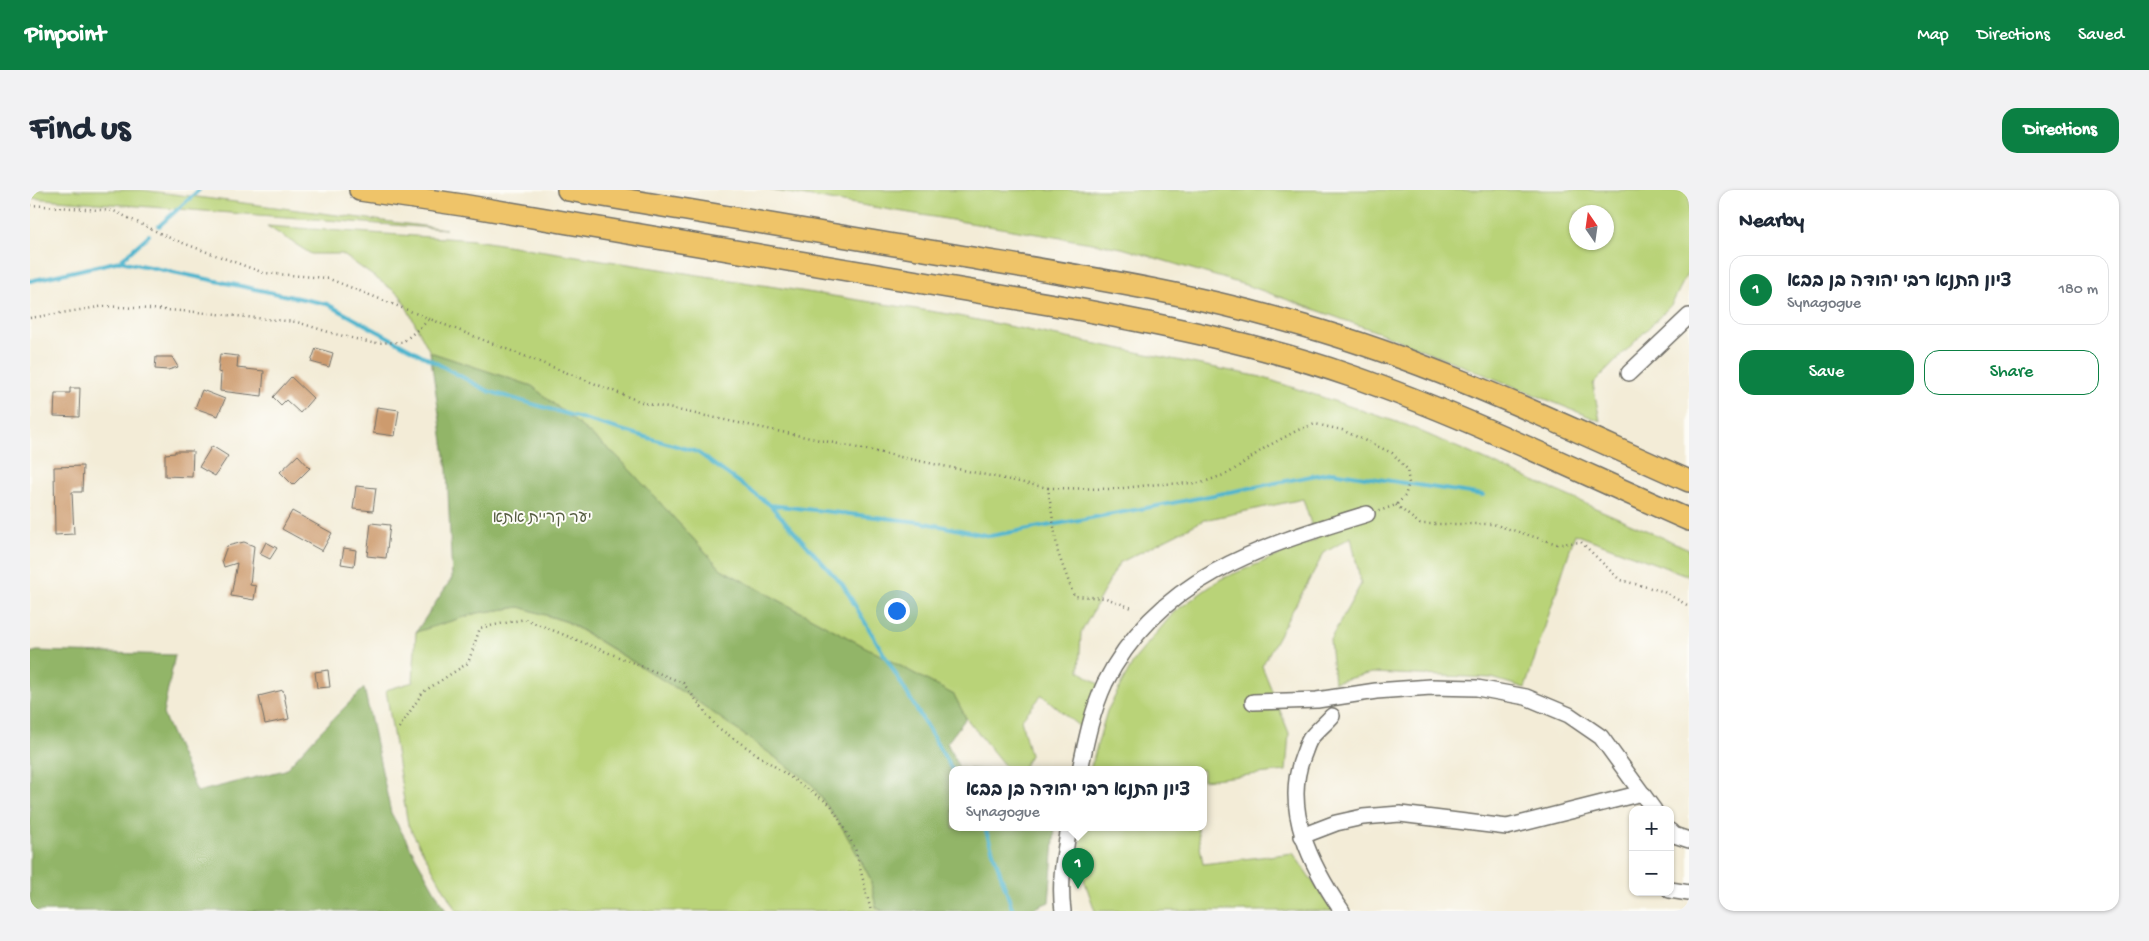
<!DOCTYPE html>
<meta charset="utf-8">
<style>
body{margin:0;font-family:"Gochi Hand","Playpen Sans Hebrew",sans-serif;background:#f2f2f3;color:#1f2937}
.controls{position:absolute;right:15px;bottom:15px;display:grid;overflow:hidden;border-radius:10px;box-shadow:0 1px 4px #0004}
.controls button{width:45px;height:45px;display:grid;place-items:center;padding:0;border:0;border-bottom:1px solid #e0e1e3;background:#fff;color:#1f2937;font:25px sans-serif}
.compass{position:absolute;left:1539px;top:15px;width:45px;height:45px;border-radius:50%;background:#fff;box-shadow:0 1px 4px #0004;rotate:347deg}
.you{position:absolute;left:866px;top:420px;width:18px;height:18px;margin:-12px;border:4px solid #fff;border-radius:50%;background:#1a73e8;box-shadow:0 0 0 8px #1a73e833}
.badge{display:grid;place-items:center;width:32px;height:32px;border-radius:50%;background:#0b8043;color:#fff;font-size:16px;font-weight:700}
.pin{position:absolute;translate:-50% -41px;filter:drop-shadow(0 1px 2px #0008)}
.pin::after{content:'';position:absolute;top:26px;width:18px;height:15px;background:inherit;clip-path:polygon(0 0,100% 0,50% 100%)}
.popup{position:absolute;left:919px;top:576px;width:258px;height:65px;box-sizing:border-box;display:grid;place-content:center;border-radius:10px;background:#fff;filter:drop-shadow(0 1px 4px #0005);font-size:16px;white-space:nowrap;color:#747a83}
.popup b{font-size:19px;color:#1f2937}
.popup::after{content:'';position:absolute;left:50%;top:100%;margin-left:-10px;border:10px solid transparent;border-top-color:#fff}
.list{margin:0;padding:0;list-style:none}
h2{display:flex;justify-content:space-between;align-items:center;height:65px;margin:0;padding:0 20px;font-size:21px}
h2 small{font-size:16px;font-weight:400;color:#747a83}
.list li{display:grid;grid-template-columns:32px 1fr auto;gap:15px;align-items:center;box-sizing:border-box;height:70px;margin:0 10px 10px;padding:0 10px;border:1px solid #e0e1e3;border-radius:15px}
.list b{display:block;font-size:19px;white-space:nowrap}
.list p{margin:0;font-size:16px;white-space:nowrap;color:#747a83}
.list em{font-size:16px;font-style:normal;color:#747a83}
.actions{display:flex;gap:10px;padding:15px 20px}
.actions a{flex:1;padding:11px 0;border:1px solid #0b8043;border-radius:15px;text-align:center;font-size:18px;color:#0b8043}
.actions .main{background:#0b8043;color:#fff}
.map{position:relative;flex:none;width:1659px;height:721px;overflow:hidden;border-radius:15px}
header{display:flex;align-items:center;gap:30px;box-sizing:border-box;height:70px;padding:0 25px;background:#0b8043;color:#fff}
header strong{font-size:24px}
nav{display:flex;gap:28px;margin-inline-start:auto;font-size:18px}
.intro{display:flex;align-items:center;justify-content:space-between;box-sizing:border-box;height:120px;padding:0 30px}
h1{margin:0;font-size:35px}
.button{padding:12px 22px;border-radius:15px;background:#0b8043;color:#fff;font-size:18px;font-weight:700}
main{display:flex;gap:30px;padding:0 30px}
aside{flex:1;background:#fff;border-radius:15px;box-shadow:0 1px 4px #0004}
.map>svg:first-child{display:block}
.green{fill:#b9d378;stroke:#727f52;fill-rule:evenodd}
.forest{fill:#92b568;stroke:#5e704a}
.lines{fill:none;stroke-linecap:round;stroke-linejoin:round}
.stream{stroke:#50b5ce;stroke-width:4}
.building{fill:#cd9b6e}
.minor-casing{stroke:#716f67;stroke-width:18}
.highway-casing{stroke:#716f67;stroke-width:24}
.path{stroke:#716f67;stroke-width:2.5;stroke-dasharray:1 4;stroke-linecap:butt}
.minor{stroke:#fff;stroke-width:15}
.highway{stroke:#efc469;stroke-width:21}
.labels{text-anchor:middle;stroke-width:4;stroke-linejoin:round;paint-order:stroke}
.park-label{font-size:16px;fill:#565d42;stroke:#fdfcf7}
</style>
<header>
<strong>Pinpoint</strong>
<nav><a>Map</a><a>Directions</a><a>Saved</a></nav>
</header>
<div class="intro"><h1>Find us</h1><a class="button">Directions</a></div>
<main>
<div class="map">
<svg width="1659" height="721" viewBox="0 0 1659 721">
<rect width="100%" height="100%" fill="#fdfcf7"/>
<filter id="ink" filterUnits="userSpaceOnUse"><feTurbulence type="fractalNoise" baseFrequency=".02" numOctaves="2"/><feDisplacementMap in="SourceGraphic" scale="10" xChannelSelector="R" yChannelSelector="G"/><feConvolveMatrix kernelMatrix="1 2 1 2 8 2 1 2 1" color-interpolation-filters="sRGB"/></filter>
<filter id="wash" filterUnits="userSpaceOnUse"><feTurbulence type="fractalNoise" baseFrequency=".0096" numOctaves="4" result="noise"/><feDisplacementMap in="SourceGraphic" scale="20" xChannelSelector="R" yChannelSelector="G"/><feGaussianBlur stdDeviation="1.12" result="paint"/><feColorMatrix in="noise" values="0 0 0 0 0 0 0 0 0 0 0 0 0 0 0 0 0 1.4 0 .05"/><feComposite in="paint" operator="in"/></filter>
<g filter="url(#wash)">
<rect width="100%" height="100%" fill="#f3ecd7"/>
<path class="green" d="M0 0H112L416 39 0 8Z
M740 0H1659V80L1642 114 1563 194 1570 231 1356 145 1222 97 1092 58ZM1546 22H1576V52H1546Z
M237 36 444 50 918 124 1231 187 1376 235 1659 359V386L1545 344 1495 498 1462 488 1342 483 1304 492 1300 450 1331 394 1321 347 1294 363 1232 476 1259 543 1256 581 1173 590V580H1060L1077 521 1105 469 1144 422 1191 389 1286 350 1273 309 1174 330 1089 373 1051 443 1049 481 1070 495 1052 539 1012 505 991 530 1000 565 992 580H978L936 528 924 505 691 379 587 266 502 196 400 162 370 105 312 64H281Z
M490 417 537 432 664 509 781 593 813 639 831 671 840 688 846 717 853 721H426L378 635 356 500 383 492 386 442 447 423Z
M1051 638H1167L1173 674 1263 663 1303 721H1065L1049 675Z"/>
<path class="forest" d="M400 162 502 196 587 266 691 379 924 505 936 528 917 553 929 578 958 580H923V638H1025L1019 712 998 721H853L846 717 840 688 831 671 813 639 781 593 664 509 538 432 490 417 447 423 386 442 422 388 417 279Z
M7 461 145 465 133 524 167 602 255 580 288 544 334 498 361 623 416 721H0V463Z"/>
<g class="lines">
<path class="stream" d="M129 36 169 0
M90 71 119 45
M0 91 90 71 297 114 458 201 667 262 740 315 813 395 923 581
M740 315 890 332 960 346 1127 316 1302 282 1453 305
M955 638 983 721"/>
</g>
<g id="blocks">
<path class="building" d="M286 158 303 163 299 177 281 172Z
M190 164 208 166 207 178 234 181 232 206 190 201 191 183 188 182Z
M126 167H142L148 177 138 180 125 179Z
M261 187 283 208 270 223 256 210 251 215 243 207Z
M40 198H50L49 227 24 226 25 203H40Z
M172 200 195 209 188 226 165 218Z
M347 217 369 220 365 246 343 243Z
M182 256 198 266 185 286 169 277Z
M145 261H163L162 287 135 286V264L145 263Z
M268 265 280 278 263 295 250 282Z
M53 276 52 302H42L44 344 25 345 24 277Z
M326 296 346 298 343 321 323 319Z
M262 321 302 343 292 361 252 339Z
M341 333 360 335 356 368 337 366Z
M214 352 224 356 220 395 226 396 224 410 201 406 207 373 194 377 192 370 197 356Z
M236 352 247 358 240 369 230 364Z
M314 358 326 360 324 376 311 374Z
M298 480 300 497 287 498 285 482Z
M253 500 259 529 235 534 229 506Z"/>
</g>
</g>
<g filter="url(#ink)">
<use href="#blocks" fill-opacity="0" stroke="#716f67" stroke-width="1"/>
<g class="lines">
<defs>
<path id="minor" d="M1599 183 1659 126
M1223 512 1287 510 1346 501 1401 497 1447 498 1496 507 1539 525 1571 547 1624 620
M1302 526C1295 534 1286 541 1280 549 1277 554 1275 561 1273 566 1252 620 1282 677 1312 721
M1050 580C1056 551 1062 521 1075 493 1128 387 1232 356 1337 324
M1640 641 1644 645 1659 650
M1272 646 1306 633 1333 627 1370 624 1477 637 1612 603
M1640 700 1659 703
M1033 721C1029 693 1034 666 1039 638"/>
<path id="highway" d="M330 0 432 15 1042 118C1136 136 1230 154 1321 186 1436 226 1547 281 1659 330
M538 0C671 22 804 44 936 67 1050 86 1163 103 1274 136 1408 174 1532 235 1659 291"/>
</defs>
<use href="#minor" class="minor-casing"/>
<use href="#highway" class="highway-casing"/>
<path class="path" d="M0 15 84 21 142 49 234 83 297 88 400 129
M0 128 75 116 166 122 267 132 305 144 342 153 373 152 400 129 614 213 1018 298 1028 363 1044 406 1076 408 1102 418
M1018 298 1085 299 1129 294 1171 293 1199 283 1236 257 1268 240 1285 234 1312 240 1362 263 1377 279 1379 293 1375 306 1366 315 1349 321
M1366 315 1390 334H1463L1527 354 1551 352 1590 390 1632 401 1659 416
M369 538 393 502 438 473 450 438 495 429 653 493 687 537 801 615 825 658 841 721"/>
<use href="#minor" class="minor"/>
<use href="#highway" class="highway"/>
</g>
</g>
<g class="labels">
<g class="park-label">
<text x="512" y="332">יער קריית אתא</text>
</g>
</g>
</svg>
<div class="controls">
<button>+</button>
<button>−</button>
</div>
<svg class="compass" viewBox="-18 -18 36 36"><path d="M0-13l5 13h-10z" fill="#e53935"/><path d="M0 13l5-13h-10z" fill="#747a83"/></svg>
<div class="you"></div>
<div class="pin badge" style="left:1048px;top:699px">1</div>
<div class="popup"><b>ציון התנא רבי יהודה בן בבא</b>Synagogue</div>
</div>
<aside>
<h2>Nearby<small></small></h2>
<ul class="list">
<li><span class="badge">1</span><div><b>ציון התנא רבי יהודה בן בבא</b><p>Synagogue</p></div><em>180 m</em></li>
</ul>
<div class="actions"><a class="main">Save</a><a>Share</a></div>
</aside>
</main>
